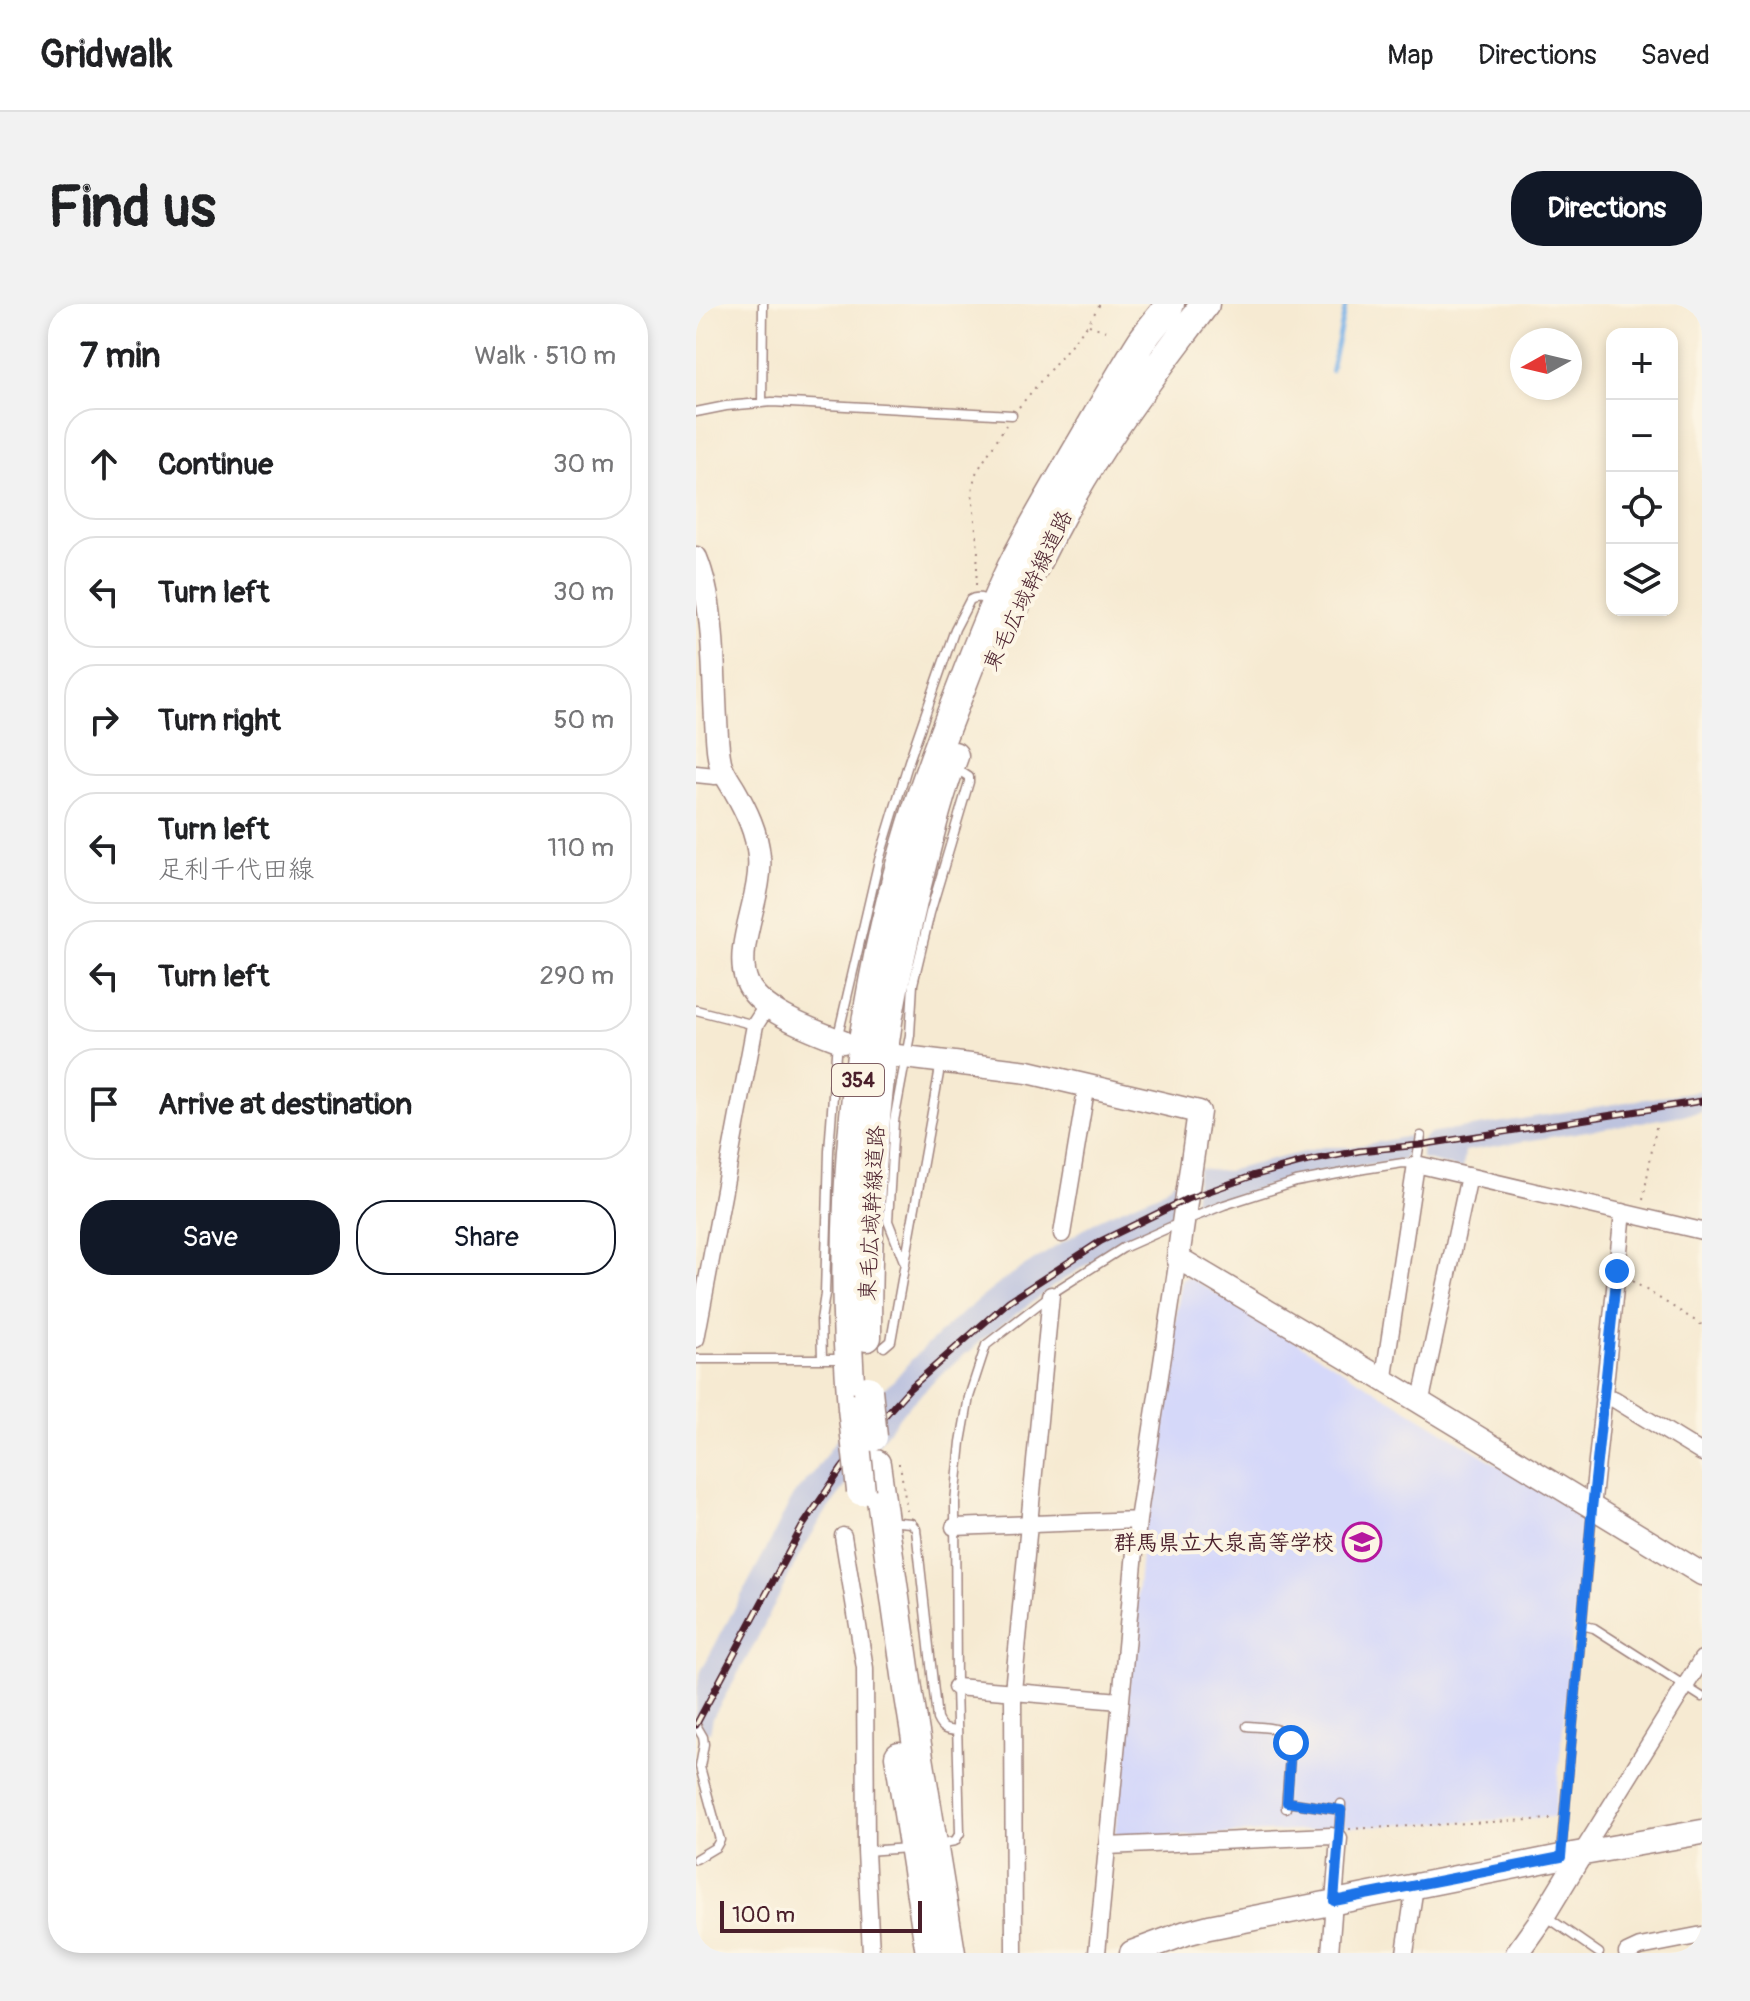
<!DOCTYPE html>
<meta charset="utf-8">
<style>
body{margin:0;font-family:Pangolin,"Klee One",sans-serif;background:#f2f2f2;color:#202124}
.controls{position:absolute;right:24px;top:24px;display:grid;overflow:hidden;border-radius:16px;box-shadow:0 4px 12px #0003}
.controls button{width:72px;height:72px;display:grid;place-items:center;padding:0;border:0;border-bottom:2px solid #e0e0e0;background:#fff;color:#202124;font:40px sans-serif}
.compass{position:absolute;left:814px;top:24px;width:72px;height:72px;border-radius:50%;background:#fff;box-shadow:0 4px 12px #0003;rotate:262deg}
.scale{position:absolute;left:24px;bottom:20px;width:202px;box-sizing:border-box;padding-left:8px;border:4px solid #4a1f2b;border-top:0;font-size:22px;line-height:28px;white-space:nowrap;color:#4a1f2b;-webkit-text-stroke:6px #fcf5e5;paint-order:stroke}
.stop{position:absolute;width:24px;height:24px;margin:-18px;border:6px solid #1a73e8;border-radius:50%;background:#fff}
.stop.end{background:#1a73e8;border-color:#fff;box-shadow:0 2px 8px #0008}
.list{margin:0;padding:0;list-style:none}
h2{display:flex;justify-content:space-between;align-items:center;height:104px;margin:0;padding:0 32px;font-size:34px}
h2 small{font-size:26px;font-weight:400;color:#757577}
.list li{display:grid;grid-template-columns:52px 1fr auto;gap:24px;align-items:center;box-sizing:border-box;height:112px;margin:0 16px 16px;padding:0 16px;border:2px solid #e0e0e0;border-radius:32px}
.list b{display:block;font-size:30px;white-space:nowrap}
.list p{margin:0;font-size:26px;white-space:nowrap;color:#757577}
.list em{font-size:26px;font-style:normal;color:#757577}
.actions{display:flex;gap:16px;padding:24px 32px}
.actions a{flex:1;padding:18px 0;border:2px solid #111827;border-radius:32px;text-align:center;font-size:28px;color:#111827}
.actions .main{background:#111827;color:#fff}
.icon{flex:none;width:44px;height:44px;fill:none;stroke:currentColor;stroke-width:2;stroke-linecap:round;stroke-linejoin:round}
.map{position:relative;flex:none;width:1006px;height:1649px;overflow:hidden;border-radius:32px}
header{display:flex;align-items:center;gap:48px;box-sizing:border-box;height:112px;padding:0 40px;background:#fff;border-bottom:2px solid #e0e0e0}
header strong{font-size:38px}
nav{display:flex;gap:44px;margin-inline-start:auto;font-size:28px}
.intro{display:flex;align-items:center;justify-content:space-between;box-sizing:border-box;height:192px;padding:0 48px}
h1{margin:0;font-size:56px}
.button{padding:20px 36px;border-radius:32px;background:#111827;color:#fff;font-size:28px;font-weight:700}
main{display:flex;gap:48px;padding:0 48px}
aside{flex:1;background:#fff;border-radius:32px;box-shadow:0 4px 12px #0003}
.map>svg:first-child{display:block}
.built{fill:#d5d8f9}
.railway{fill:#bdc3de}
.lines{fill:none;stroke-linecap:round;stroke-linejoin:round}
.stream{stroke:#77b0e7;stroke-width:4}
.lane-casing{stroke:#a0847e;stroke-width:11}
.street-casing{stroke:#a0847e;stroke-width:19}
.secondary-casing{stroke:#a0847e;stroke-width:25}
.primary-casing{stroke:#a0847e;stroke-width:27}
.highway-casing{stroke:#a0847e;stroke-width:31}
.path{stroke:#a0847e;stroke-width:2;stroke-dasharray:2 6;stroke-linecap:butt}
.lane{stroke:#fff;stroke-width:8}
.street{stroke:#fff;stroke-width:16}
.secondary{stroke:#fff;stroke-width:22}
.primary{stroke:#fff;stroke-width:24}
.highway{stroke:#fff;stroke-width:28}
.rail-casing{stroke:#4a1f2b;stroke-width:7}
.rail{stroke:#fcf5e5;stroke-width:4;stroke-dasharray:12;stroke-linecap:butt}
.highway-bridge-casing{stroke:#a0847e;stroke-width:31;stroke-linecap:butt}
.highway-bridge{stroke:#fff;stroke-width:28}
.route{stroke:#1a73e8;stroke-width:10}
.labels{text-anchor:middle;stroke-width:8;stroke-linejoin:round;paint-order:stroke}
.shield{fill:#fcf5e5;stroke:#7f5f63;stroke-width:2}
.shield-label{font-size:20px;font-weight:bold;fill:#4a1f2b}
.street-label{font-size:22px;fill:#4a1f2b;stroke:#fcf5e5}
.poi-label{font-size:22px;font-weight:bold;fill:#4a1f2b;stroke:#fcf5e5;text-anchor:end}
</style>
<header>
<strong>Gridwalk</strong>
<nav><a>Map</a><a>Directions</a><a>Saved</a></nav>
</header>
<div class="intro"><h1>Find us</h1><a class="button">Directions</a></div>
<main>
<aside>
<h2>7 min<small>Walk · 510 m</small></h2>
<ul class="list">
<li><svg class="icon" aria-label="ahead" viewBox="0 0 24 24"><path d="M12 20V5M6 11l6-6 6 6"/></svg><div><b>Continue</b></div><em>30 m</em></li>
<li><svg class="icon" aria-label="left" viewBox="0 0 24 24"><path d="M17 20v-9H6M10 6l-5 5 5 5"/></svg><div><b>Turn left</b></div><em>30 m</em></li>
<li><svg class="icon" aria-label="right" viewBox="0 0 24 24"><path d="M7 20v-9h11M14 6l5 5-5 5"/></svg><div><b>Turn right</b></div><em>50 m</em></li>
<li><svg class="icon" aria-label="left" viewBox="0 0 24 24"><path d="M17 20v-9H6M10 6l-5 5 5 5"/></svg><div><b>Turn left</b><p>足利千代田線</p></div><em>110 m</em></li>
<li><svg class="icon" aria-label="left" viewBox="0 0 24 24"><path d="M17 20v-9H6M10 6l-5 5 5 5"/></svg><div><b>Turn left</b></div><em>290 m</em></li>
<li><svg class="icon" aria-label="arrive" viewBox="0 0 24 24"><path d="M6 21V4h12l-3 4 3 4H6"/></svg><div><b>Arrive at destination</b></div></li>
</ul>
<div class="actions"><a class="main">Save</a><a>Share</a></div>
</aside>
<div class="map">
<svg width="1006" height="1649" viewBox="0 0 1006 1649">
<rect width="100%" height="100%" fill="#fcf5e5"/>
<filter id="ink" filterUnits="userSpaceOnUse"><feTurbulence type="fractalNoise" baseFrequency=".0125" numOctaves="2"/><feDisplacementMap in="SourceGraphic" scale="16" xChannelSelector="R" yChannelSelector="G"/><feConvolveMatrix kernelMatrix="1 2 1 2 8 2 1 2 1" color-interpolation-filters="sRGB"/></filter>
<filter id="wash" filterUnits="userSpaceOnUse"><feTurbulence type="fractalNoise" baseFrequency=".006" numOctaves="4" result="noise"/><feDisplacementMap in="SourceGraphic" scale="32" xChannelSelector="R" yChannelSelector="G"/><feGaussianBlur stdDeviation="1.8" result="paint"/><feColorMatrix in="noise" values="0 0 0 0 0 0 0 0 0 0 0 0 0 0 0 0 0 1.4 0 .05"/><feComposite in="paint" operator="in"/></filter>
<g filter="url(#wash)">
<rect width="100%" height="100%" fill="#f6ead2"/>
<path class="built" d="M493 973 888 1213 858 1513 653 1523 649 1520 641 1521 638 1525 423 1535 419 1530 449 1207 486 975Z"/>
<path class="railway" d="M1006 786V808L769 847 767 865 726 855 725 849 727 836 732 830Z
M719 831 722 835 718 852H709L708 856 621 869 567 883 497 907 502 864 531 867 627 843H655Z
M484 873 477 915 474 918 449 927 418 943 359 981 287 1035 240 1075 207 1108 131 1206 104 1250 56 1345 17 1413 14 1428 8 1427 0 1414V1391L4 1369 75 1236 97 1191 119 1167 160 1107 198 1076 215 1056 259 1015 310 974 409 912 463 889Z"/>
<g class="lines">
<path class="stream" d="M635 67 650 0"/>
</g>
</g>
<g filter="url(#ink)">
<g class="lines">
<defs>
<path id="lane" d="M66 99 67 0
M0 108 30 102 76 98 316 111
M0 706 59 721
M209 960 192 917 198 817 214 731 217 680 234 609 273 478V473L259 464
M188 1043 195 1037 245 758
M0 1055H139
M126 1055 125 1016 129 990 133 847 141 736 183 556 213 457 259 325 274 296C281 291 288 295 295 298
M202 1218 215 1219 220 1225 241 1415C246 1426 250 1426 261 1427
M885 1321 898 1324 1006 1393
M0 1421 7 1433 8 1440 4 1463 24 1536 20 1543 0 1555
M551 1422C568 1424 587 1421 595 1439L590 1504
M591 1498 645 1506
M643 1534 645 1500
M242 1540 259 1537 264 1529 260 1383 259 1198 265 1138 273 1093 290 1041 361 986 427 944 488 917 528 901 600 878 668 865 707 859 720 860 725 832
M170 1547 212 1544
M865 1548 896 1207
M851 1613 903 1649"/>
<path id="street" d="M0 470 19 472 30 471
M366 930 391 780
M0 1035 59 721 71 702
M686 1075 689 1066 720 860 1006 927
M726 1091 773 872
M907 1093 918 1095 1006 1149
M896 1205 927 908
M258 1223 442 1216
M147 1232 169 1364 170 1547 175 1649
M260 1383 424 1397
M411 1542 635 1532 643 1534 634 1649
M885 1550 1006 1355
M318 1649 317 1387 355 991
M401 1649 442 1216 482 954
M709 1649 719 1582
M931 1649 944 1643 1006 1631"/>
<path id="secondary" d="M0 254C19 301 17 365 20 416 21 430 21 445 24 458 26 467 33 477 38 485 50 506 61 528 63 553 67 592 37 643 51 678 63 708 119 727 147 738
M201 752 332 768 503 808 482 954 686 1075 1006 1270
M821 1649 848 1611 885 1550"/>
<path id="primary" d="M436 1649 490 1629 513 1623 865 1553 1006 1528"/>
<path id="highway" d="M312 317C340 258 369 199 405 144 437 94 474 47 509 0
M171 1033C171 930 175 826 191 724 198 676 210 628 221 581 232 538 242 494 258 452
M156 1104C140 910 158 709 215 523 229 477 246 432 264 387 280 345 296 303 315 264 335 224 358 186 380 148 402 111 422 74 445 38 454 25 465 13 474 0
M180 1160 213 1392 255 1649
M203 1452 234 1649"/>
</defs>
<use href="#lane" class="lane-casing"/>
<use href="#street" class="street-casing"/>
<use href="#secondary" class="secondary-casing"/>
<use href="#primary" class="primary-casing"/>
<use href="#highway" class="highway-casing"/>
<path class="path" d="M393 21 410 27
M323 103 392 20 404 0
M280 281 282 246 276 188 279 171 310 121
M947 896 961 818
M936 977 1006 1021
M202 1160H204L211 1207
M653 1525 855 1515"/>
<use href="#lane" class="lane"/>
<use href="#street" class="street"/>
<use href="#secondary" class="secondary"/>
<use href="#primary" class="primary"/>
<use href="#highway" class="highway"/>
<defs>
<path id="rail" d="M0 1421 106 1223 146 1164 168 1135 214 1084 313 997 405 937 491 895 556 872 608 858 663 847 724 841 1006 797"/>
</defs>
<use href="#rail" class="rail-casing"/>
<use href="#rail" class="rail"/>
<defs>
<path id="highway-bridge" d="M172 1086 177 1133
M156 1104 165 1187"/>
</defs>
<use href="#highway-bridge" class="highway-bridge-casing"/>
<use href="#highway-bridge" class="highway-bridge"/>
</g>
</g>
<g class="lines" filter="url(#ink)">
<path class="route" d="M595 1439 591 1498 645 1506 638 1597 865 1553 896 1205 921 967"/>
</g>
<defs>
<symbol id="school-ring" viewBox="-11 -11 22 22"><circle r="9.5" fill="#fcf5e5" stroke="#b5179e" stroke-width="1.5"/><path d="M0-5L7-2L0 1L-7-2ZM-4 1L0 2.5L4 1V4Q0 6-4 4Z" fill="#b5179e"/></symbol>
</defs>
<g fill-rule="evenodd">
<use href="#school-ring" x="644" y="1216" width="44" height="44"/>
</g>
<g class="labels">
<rect class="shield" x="136" y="760" width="52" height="32" rx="6"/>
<g class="shield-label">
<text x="162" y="783">354</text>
</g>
<g class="street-label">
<text transform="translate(331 286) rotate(-64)" y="8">東毛広域幹線道路</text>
<text transform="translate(175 909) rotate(-87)" y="8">東毛広域幹線道路</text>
</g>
<g class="poi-label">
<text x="638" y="1246">群馬県立大泉高等学校</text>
</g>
</g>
</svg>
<div class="controls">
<button>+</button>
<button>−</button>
<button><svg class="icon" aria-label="locate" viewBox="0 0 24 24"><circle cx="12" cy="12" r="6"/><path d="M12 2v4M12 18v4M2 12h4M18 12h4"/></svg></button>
<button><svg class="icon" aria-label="layers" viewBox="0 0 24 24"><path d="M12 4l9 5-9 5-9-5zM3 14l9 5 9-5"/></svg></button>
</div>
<svg class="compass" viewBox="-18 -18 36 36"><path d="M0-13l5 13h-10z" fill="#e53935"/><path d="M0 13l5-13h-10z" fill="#757577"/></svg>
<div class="scale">100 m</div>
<div class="stop" style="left:595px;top:1439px"></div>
<div class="stop end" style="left:921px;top:967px"></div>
</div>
</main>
